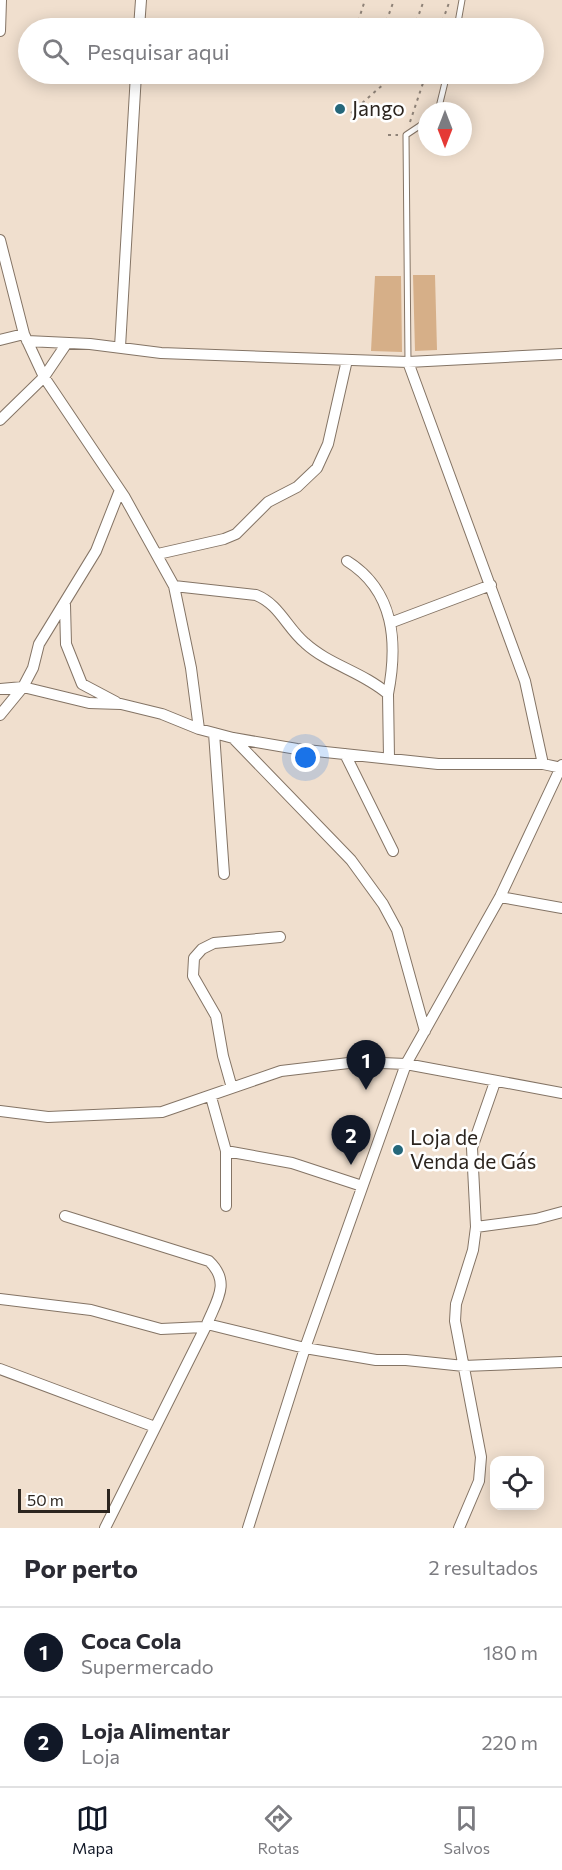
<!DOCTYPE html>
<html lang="pt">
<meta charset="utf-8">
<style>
body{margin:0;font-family:Commissioner,sans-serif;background:#f7f7f7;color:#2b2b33}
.controls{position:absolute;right:18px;bottom:18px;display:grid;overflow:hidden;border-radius:12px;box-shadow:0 3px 15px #0003}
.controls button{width:54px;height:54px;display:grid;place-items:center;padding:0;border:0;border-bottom:2px solid #e1e1e2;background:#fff;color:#2b2b33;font:30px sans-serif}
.compass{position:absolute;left:418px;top:102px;width:54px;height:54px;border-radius:50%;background:#fff;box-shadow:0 3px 15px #0003;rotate:180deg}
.scale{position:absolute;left:18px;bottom:15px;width:92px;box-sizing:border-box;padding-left:6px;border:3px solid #2c251f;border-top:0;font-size:16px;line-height:21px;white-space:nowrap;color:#2c251f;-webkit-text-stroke:4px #fff;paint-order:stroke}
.you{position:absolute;left:306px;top:758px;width:21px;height:21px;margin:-15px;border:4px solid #fff;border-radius:50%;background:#1a73e8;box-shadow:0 0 0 9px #1a73e833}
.badge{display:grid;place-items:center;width:39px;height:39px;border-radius:50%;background:#111827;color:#fff;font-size:20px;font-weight:700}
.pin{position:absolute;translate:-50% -50px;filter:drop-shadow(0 2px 3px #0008)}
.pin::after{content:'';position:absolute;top:32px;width:21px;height:18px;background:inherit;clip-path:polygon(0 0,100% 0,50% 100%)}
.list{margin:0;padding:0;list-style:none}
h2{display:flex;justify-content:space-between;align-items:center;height:78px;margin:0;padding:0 24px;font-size:26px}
h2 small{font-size:20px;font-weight:400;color:#7c7c81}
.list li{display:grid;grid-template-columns:39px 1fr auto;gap:18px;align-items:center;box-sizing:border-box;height:90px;padding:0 24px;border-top:2px solid #e1e1e2}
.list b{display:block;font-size:22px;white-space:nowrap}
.list p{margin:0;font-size:20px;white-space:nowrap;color:#7c7c81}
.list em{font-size:20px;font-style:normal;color:#7c7c81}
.icon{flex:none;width:33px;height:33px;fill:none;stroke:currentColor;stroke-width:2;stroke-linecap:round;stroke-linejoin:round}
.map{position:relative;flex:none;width:562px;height:1528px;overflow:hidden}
.search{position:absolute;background:#fff;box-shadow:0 3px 15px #0003;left:18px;right:18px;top:18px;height:66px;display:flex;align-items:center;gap:15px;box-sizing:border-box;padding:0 21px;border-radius:33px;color:#7c7c81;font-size:22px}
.sheet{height:258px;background:#fff}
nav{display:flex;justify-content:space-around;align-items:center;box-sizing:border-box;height:84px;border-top:2px solid #e1e1e2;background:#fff;font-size:16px;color:#7c7c81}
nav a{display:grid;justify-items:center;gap:3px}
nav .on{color:#111827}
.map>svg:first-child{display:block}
.green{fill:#d6af88}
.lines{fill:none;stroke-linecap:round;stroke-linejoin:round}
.service-casing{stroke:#847465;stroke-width:7}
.minor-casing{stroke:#847465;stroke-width:12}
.path{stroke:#8f8378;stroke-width:2;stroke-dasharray:3 4.5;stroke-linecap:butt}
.service{stroke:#fff;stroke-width:5}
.minor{stroke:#fff;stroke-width:10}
.poi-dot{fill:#25677a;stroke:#fff;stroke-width:2}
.labels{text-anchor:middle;stroke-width:5;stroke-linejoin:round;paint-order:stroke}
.poi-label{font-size:21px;fill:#2c251f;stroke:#fff;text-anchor:start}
</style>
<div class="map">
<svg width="562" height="1528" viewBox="0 0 562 1528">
<rect width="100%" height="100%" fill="#f0dfce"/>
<path class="green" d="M413 275H435L437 350 415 351Z
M375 276H401L402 352 371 351Z"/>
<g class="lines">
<defs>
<path id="service" d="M457 28 462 0
M438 111 447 74
M408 362 406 135 427 121"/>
<path id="minor" d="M139 28 141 0
M0 31 1 0
M0 240 24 334 44 377 124 496 174 586 191 668 199 729
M0 340 24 334
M27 341 90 344 161 353 408 362 562 354
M120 347 136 74
M408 362 525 681 543 764
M0 420 44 377 67 343
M158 554 224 539 236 534 268 502 297 487 317 468 328 444 347 360
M347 561C395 591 398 643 388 694
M174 586 256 595C279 604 287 628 305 643 329 665 363 672 388 694L389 758
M65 605 66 644 82 684 116 702
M390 623 491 585
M0 689 23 687 89 703 121 704 162 714 199 729 233 738 297 749 438 764H543L562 768
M0 715 23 687 33 668 39 644 96 551 120 490
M214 733 224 874
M233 738 351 860 383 904 397 930 425 1031
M345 754 393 851
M500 897 562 908
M232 1088 223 1056 216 1016 193 976 194 958 202 949 214 943 280 937
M211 1097 226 1151V1206
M0 1111 48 1117 162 1112 281 1071 357 1062 406 1064 562 1093
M226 1151 292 1163 362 1186
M65 1216 209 1261C231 1282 217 1300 207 1324L105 1528
M476 1227 536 1219 562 1212
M0 1299 91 1310 161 1329 204 1327
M207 1324 305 1348 376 1360H406L464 1366 562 1362
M0 1369 155 1427
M248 1528 305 1348 406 1064 500 897 562 765
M459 1528 479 1481 481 1457 455 1321 456 1304 473 1250 476 1227 472 1148 495 1082"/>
</defs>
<use href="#service" class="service-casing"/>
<use href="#minor" class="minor-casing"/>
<path class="path" d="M356 28 365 0
M384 28 394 0
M414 28 424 0
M440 28 450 0
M351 113 395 74
M410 122 426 74
M388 135H398"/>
<use href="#service" class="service"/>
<use href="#minor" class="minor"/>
</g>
<g class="poi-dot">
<circle cx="340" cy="109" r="6"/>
<circle cx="398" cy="1150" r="6"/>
</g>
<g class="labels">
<g class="poi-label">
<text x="352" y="116">Jango</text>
<text x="410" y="1145">Loja de<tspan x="410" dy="24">Venda de Gás</tspan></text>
</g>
</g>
</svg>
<div class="controls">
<button><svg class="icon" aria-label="locate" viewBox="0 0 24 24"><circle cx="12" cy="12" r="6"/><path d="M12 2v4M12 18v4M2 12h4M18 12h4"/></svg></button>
</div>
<svg class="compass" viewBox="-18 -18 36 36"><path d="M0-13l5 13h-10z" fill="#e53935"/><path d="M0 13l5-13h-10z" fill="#7c7c81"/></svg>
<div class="scale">50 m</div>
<div class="you"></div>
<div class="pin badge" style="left:366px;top:1090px">1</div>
<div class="pin badge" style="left:351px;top:1165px">2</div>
<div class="search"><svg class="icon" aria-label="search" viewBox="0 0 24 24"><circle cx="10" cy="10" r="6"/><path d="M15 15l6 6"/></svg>Pesquisar aqui</div>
</div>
<section class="sheet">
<h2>Por perto<small>2 resultados</small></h2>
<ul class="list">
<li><span class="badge">1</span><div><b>Coca Cola</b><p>Supermercado</p></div><em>180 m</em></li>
<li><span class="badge">2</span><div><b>Loja Alimentar</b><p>Loja</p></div><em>220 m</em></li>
</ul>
</section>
<nav>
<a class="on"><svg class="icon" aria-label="map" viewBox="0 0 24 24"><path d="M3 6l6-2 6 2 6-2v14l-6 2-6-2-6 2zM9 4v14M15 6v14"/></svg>Mapa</a>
<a><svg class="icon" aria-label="directions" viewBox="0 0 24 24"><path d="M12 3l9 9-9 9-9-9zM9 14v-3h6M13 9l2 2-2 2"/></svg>Rotas</a>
<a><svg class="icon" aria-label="saved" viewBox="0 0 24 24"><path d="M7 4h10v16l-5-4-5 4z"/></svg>Salvos</a>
</nav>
